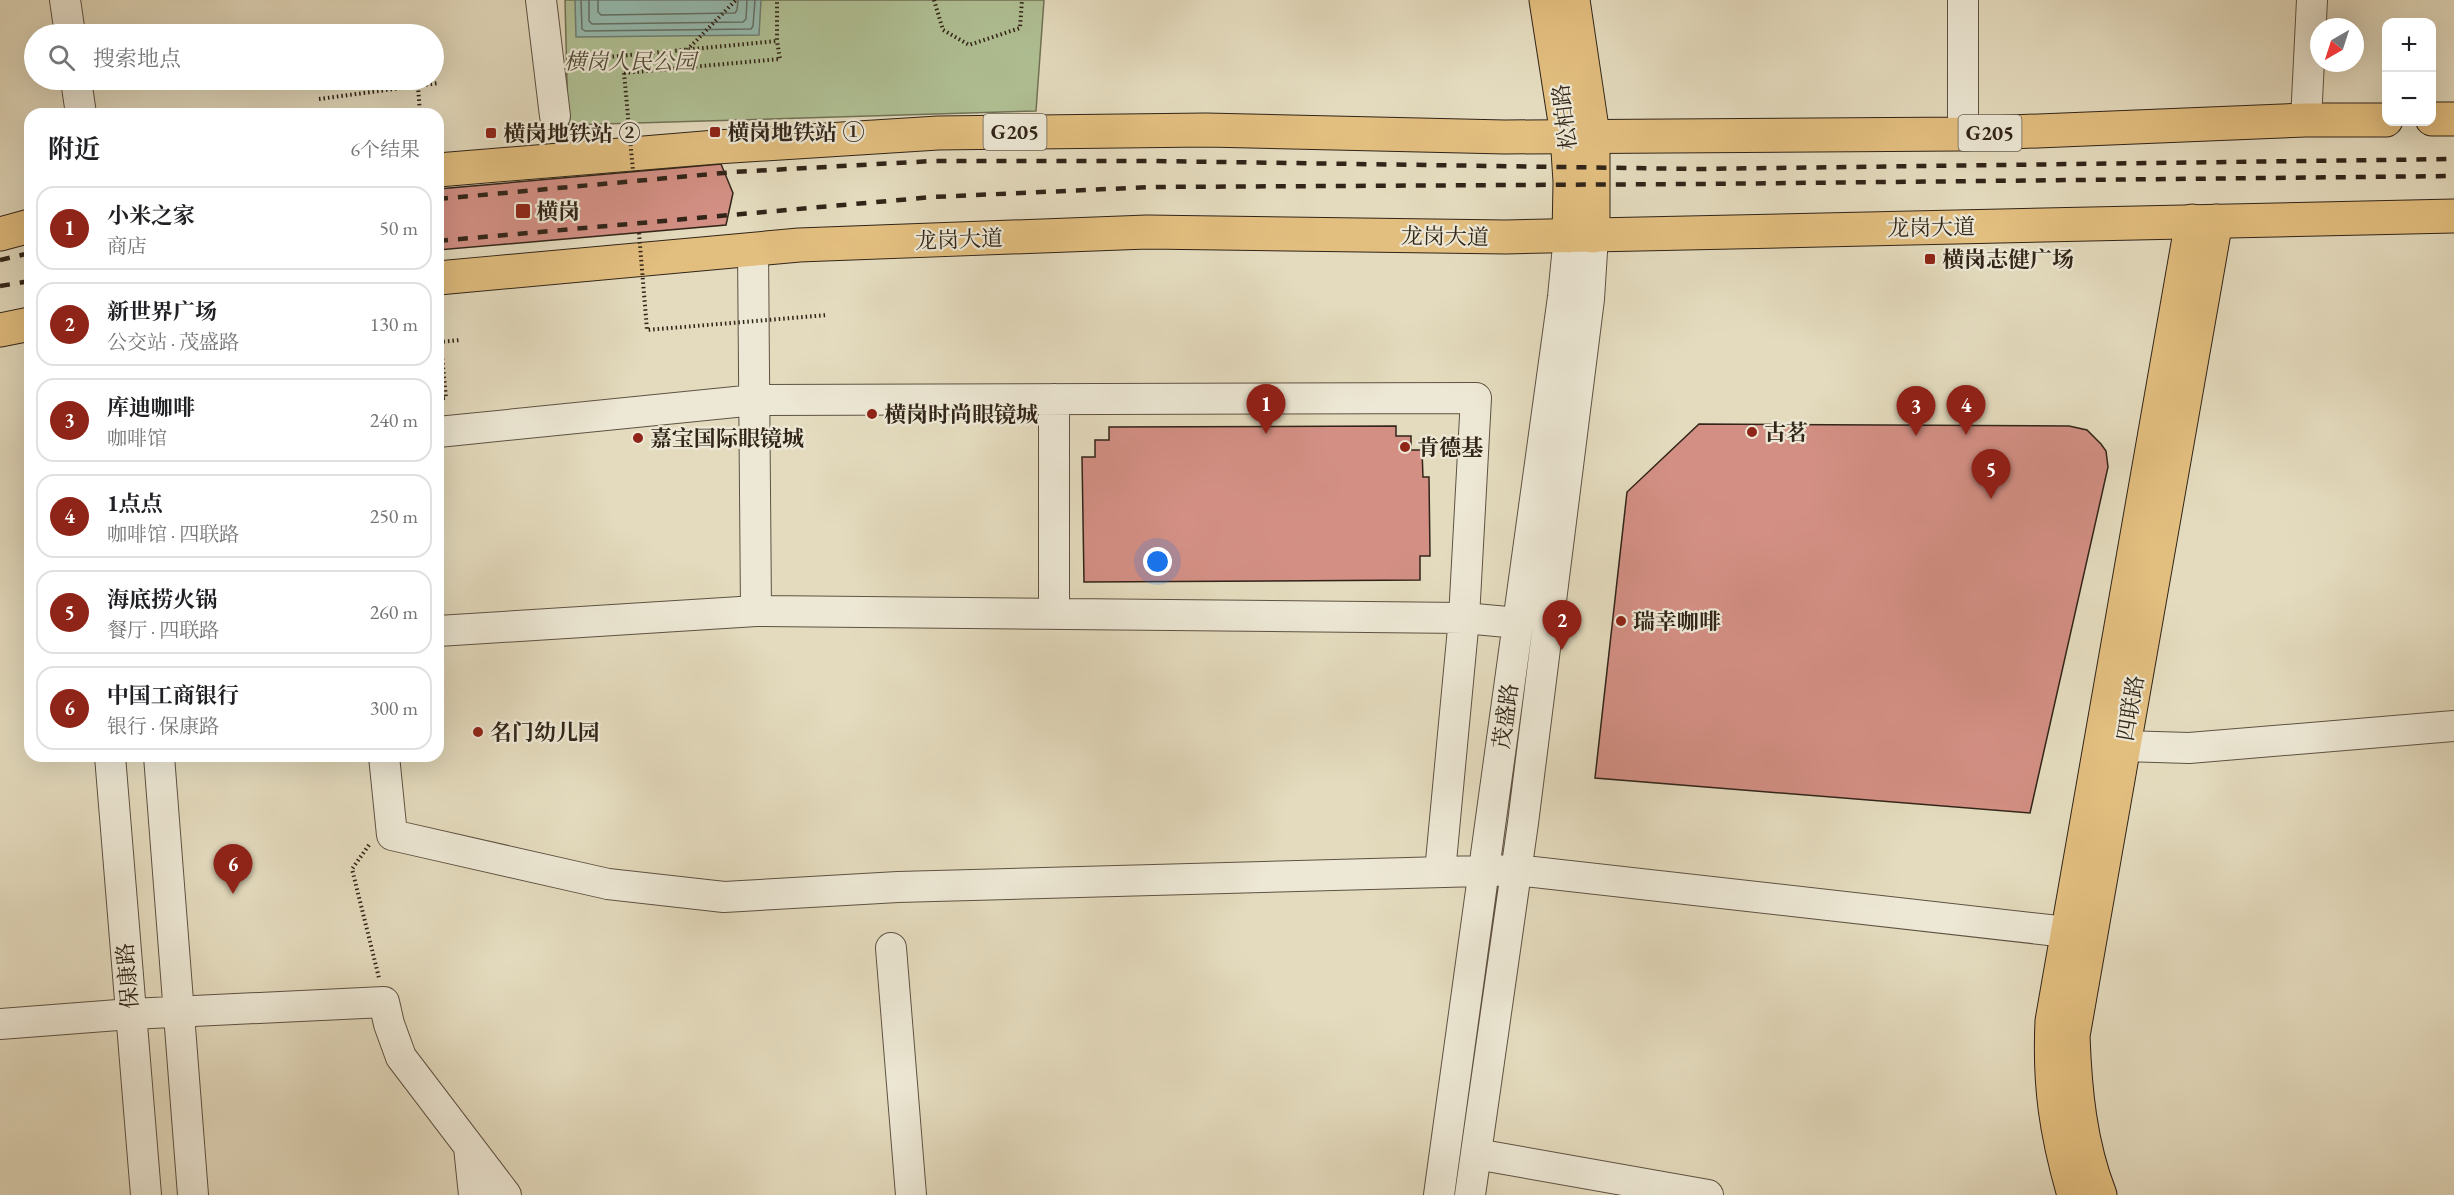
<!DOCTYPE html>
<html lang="zh">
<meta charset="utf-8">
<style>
body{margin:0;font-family:"EB Garamond","Noto Serif SC",serif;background:#f6f6f6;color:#202124}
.controls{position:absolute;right:18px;top:18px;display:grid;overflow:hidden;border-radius:12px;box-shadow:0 6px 24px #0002}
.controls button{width:54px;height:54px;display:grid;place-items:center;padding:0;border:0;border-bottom:2px solid #e0e0e0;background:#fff;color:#202124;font:30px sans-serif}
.compass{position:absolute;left:2310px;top:18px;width:54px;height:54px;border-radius:50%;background:#fff;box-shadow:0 6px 24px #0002;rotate:219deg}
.you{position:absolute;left:1158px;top:562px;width:21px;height:21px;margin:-15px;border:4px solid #fff;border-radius:50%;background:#1a73e8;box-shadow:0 0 0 9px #1a73e833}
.badge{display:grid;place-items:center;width:39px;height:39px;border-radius:50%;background:#8f2418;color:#fff;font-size:20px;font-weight:700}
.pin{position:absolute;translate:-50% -50px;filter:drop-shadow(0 2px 3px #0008)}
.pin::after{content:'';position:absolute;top:32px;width:21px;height:18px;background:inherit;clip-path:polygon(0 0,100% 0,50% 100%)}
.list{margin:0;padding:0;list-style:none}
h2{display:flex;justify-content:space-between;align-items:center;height:78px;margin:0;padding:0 24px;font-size:26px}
h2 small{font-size:20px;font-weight:400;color:#757577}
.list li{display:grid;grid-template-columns:39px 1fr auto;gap:18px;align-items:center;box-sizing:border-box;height:84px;margin:0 12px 12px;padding:0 12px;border:2px solid #e0e0e0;border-radius:18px}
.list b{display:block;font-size:22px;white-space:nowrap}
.list p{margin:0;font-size:20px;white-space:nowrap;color:#757577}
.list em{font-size:20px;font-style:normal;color:#757577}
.icon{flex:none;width:33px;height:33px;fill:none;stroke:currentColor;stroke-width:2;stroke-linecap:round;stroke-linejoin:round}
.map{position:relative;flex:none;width:2454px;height:1195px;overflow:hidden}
.search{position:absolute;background:#fff;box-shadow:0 6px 24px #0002;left:24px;top:24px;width:420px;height:66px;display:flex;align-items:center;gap:15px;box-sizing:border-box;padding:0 21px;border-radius:33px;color:#757577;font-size:22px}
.panel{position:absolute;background:#fff;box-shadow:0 6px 24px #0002;left:24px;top:108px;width:420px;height:654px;border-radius:18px}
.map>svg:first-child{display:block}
.green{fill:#b0c195;stroke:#707256;stroke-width:1.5}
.water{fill:#95bbb0;stroke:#6d7f73;stroke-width:1.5}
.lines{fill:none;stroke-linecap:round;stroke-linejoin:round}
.shore{stroke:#637064;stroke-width:1.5}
.building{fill:#d38f84;stroke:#312418;stroke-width:1.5}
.minor-casing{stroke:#5e5242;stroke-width:32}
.major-casing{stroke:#312418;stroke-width:35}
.highway-casing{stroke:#312418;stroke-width:35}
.path{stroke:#312418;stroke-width:4;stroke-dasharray:1.5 3;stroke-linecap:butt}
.minor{stroke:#ede8d5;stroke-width:30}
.major{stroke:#e2be7f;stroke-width:33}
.highway{stroke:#e2be7f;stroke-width:33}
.rail{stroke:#312418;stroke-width:4.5;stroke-dasharray:10 10;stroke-linecap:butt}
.path-bridge{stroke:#312418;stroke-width:4;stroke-dasharray:1.5 3;stroke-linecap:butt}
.poi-dot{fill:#8f2418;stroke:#ede8d5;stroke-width:2}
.labels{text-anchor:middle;stroke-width:4.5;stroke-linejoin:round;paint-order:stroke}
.shield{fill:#ede8d5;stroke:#695f51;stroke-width:1.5}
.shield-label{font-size:21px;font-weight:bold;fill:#312418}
.park-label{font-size:22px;font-style:italic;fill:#514b37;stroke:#ede8d5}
.street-label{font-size:22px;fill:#312418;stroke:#ede8d5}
.poi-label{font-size:22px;font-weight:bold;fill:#312418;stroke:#ede8d5;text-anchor:start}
</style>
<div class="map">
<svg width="2454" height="1195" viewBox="0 0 2454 1195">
<rect width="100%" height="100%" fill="#e4dbbe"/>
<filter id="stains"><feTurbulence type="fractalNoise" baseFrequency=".00333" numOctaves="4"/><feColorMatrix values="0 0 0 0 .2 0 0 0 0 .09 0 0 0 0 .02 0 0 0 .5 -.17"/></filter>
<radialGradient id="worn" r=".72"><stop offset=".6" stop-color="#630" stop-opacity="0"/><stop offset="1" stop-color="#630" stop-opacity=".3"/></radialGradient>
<path class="green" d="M565 0H1044L1036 111 568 125Z"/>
<path class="water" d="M575 0H761L759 35 576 37Z"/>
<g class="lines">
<path class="shore" d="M581 0 582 29 585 31 751 29 753 26 755 0
M589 0V21L592 24 743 22 746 19 747 0
M598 0V12L601 15 735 13 737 10 738 0"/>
</g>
<path class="building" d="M721 164 733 193 726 225 438 250V189Z
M1699 424 2069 426 2087 430 2101 444 2106 451 2108 467 2030 813 1595 778 1627 492Z
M1396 426V436H1411V450H1422L1423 477H1429L1430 556H1420V580L1084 582 1082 457H1095V440H1109V427Z"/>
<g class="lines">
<defs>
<path id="minor" d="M65 0 70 34
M541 0 555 116
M76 80 81 114
M2306 120 2312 0
M1963 134V0
M753 249 756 611
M438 432 755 400 1476 398 1464 618 1440 872
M1054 614V399
M438 631 756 611 1464 618 1518 623
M2123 746 2189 748 2454 726
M110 756 146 1195
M159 756 193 1195
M384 756 392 835 608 884 724 897 898 887 1517 870 2067 932
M891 948 911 1195
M0 1024 131 1014 384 1002 389 1024 401 1057 506 1195
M469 1147 474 1195
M1476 1154 1708 1195
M1439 1195 1563 297 1569 236
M1470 1195 1523 823 1589 299 1593 236"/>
<path id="major" d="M1546 0 1567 135 1570 182 1569 236
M1573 0 1593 135V236
M2074 1195C2056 1133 2049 1085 2052 1021L2192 221
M2100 1195C2080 1144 2075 1090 2073 1036L2216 221"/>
<path id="highway" d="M2432 119H2454
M438 170 716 147 938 133 1206 130 1505 137 1963 134 2306 120H2386
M0 234 30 226
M438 278 799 245 1147 232 1506 237 2454 216
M0 330 30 324"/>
</defs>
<use href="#minor" class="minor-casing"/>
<use href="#major" class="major-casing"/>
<use href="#highway" class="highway-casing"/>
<path class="path" d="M934 0 943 30 969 45 1020 28 1022 0
M687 50 736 0
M573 57 578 60 777 41V0
M624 73 780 59 777 41
M418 86 420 114
M319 99 439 83
M438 314 446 398 438 399
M439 342 460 340
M369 845 352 869 379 978"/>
<use href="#minor" class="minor"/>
<use href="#major" class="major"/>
<use href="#highway" class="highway"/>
<path class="rail" d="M438 199 734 172 933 161H1153L1697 169 2454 159
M438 241 933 197 1152 187 1698 184 2454 176
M0 260 30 253
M0 286 30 281"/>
<path class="path-bridge" d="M624 73 633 171
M639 233 647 330 827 315"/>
</g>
<g class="poi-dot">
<rect x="709" y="126" width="12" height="12" rx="3"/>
<rect x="485" y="127" width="12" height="12" rx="3"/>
<rect x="515" y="203" width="16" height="16" rx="3"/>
<rect x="1924" y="253" width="12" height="12" rx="3"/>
<circle cx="872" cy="414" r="6"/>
<circle cx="1752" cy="432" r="6"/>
<circle cx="638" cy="438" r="6"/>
<circle cx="1405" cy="447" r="6"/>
<circle cx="1621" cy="621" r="6"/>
<circle cx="478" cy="732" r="6"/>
</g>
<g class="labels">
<g class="shield">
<rect x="983.5" y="114" width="63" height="36" rx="4.5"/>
<rect x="1958.5" y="115" width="63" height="36" rx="4.5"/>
</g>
<g class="shield-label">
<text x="1015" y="139">G205</text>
<text x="1990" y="140">G205</text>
</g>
<g class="park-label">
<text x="630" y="69">横岗人民公园</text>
</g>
<g class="street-label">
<text transform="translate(1564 117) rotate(-97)" y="8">松柏路</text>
<text transform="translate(1931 227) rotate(-1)" y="8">龙岗大道</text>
<text transform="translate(1445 236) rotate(1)" y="8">龙岗大道</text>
<text transform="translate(959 239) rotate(-2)" y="8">龙岗大道</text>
<text transform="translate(2130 708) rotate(-80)" y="8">四联路</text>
<text transform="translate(1505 716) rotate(-82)" y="8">茂盛路</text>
<text transform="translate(127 976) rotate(-95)" y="8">保康路</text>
</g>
<g class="poi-label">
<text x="727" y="140">横岗地铁站 ①</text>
<text x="503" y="141">横岗地铁站 ②</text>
<text x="536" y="219">横岗</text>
<text x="1942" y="267">横岗志健广场</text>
<text x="884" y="422">横岗时尚眼镜城</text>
<text x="1764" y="440">古茗</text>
<text x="650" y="446">嘉宝国际眼镜城</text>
<text x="1417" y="455">肯德基</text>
<text x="1633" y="629">瑞幸咖啡</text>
<text x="490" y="740">名门幼儿园</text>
</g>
</g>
<rect width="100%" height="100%" filter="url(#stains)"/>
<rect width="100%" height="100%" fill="url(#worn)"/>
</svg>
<div class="controls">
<button>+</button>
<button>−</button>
</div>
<svg class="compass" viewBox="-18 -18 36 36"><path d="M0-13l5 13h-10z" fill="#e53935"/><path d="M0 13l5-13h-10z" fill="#757577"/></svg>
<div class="you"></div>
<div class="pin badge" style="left:1266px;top:434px">1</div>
<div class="pin badge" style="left:1562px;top:650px">2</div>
<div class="pin badge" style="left:1916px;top:436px">3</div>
<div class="pin badge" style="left:1966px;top:435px">4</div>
<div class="pin badge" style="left:1991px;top:499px">5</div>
<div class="pin badge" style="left:233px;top:894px">6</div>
<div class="search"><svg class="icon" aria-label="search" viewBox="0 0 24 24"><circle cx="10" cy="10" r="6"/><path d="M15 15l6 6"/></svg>搜索地点</div>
<section class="panel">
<h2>附近<small>6个结果</small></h2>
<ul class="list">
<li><span class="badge">1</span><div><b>小米之家</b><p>商店</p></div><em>50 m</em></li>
<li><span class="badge">2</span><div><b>新世界广场</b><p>公交站 · 茂盛路</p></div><em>130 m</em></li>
<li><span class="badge">3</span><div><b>库迪咖啡</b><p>咖啡馆</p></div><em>240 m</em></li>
<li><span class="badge">4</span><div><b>1点点</b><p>咖啡馆 · 四联路</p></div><em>250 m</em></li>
<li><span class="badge">5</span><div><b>海底捞火锅</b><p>餐厅 · 四联路</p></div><em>260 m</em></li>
<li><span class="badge">6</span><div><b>中国工商银行</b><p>银行 · 保康路</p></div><em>300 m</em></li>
</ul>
</section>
</div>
